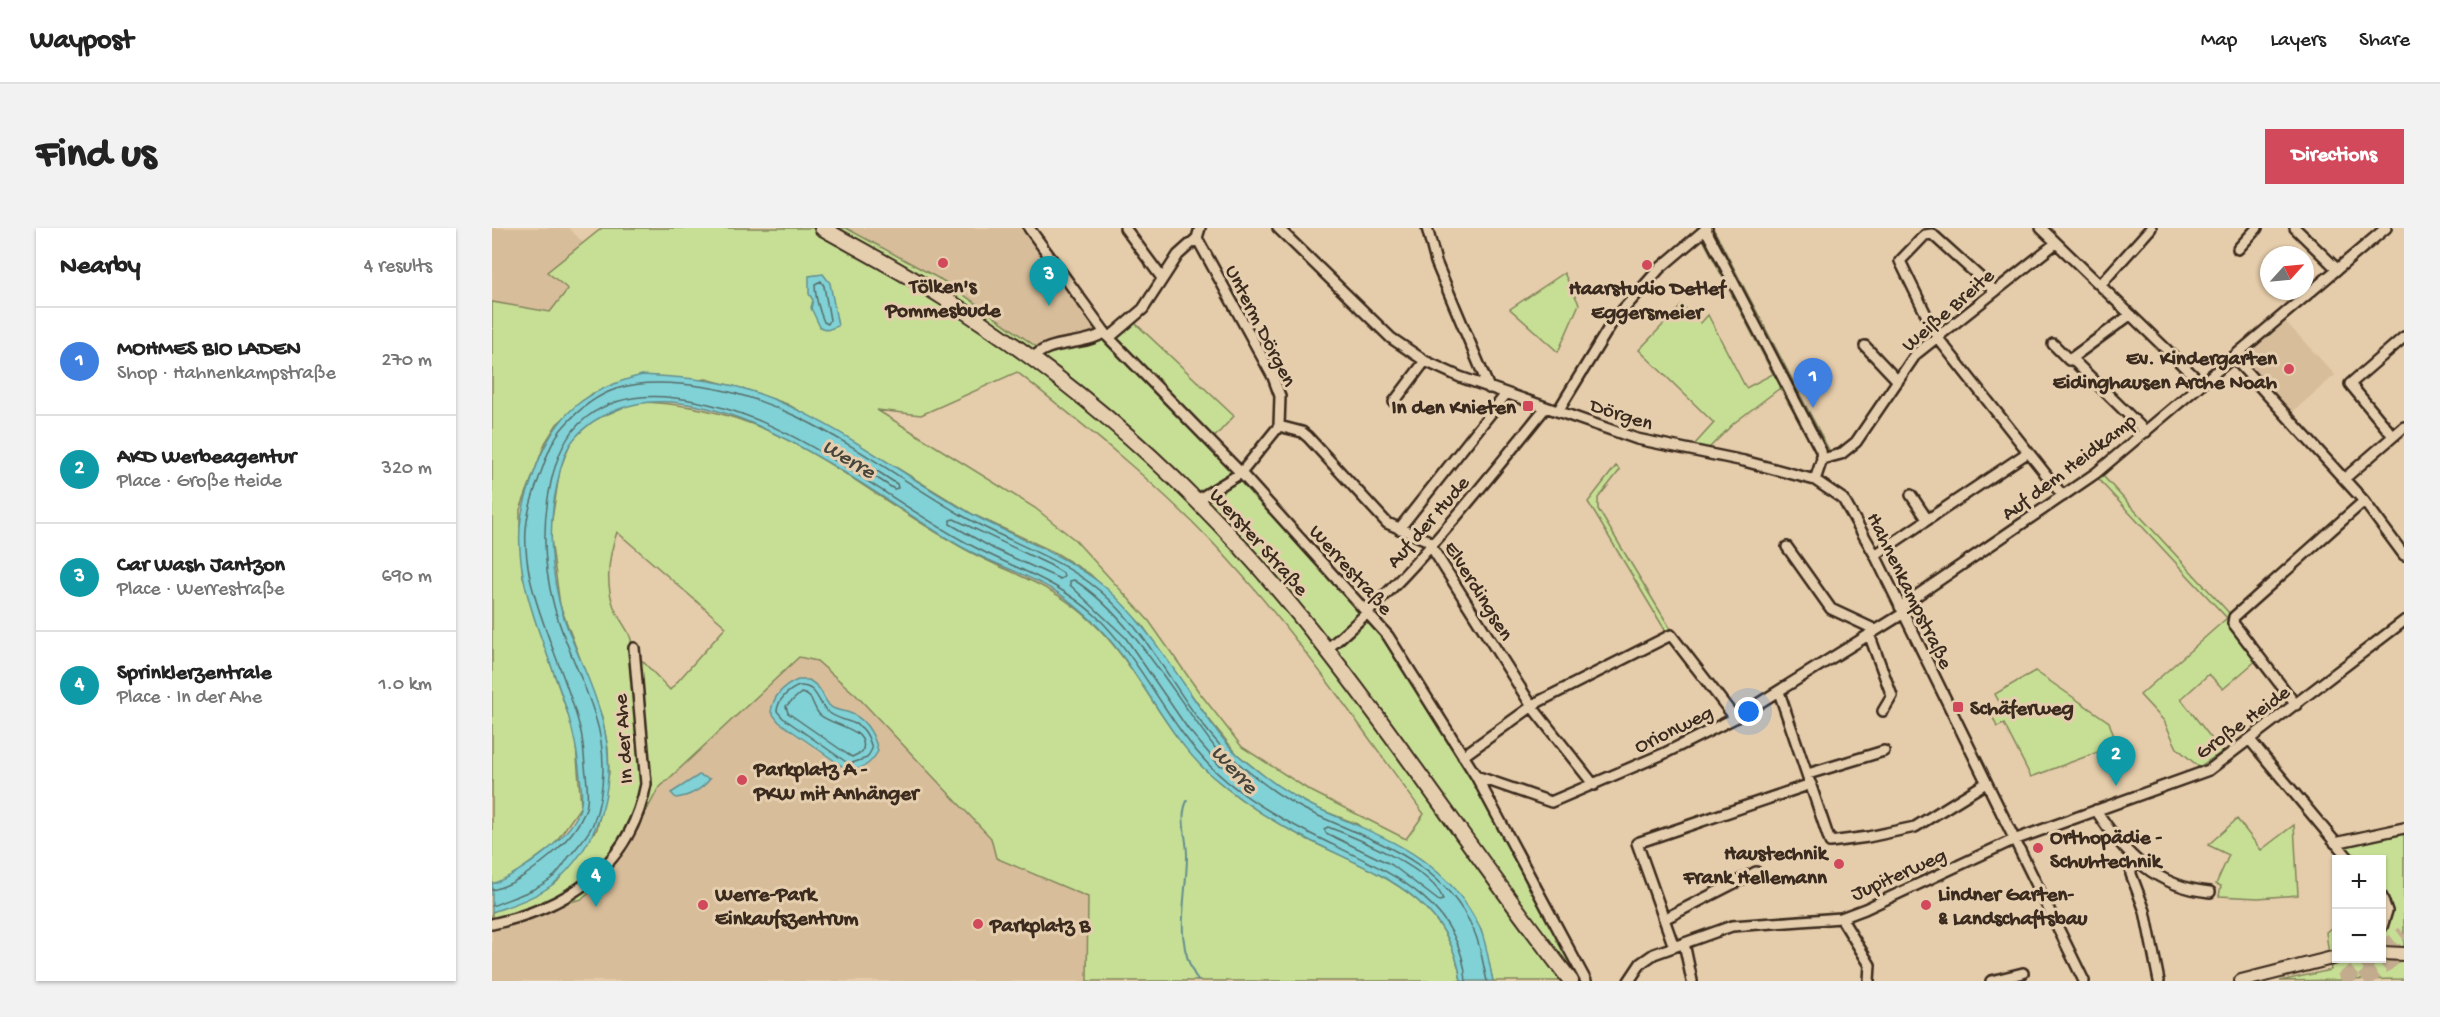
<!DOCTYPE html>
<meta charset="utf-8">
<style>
body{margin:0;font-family:"Gochi Hand",sans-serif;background:#f2f2f2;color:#222}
.controls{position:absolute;right:18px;bottom:18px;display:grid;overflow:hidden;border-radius:0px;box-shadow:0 2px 4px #0004}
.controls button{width:54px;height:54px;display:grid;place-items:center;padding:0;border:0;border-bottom:2px solid #e0e0e0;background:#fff;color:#222;font:30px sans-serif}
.compass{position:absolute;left:1768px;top:18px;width:54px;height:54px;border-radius:50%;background:#fff;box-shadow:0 2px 4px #0004;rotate:63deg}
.you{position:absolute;left:1257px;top:484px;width:21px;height:21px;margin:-15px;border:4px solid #fff;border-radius:50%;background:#1a73e8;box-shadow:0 0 0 9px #1a73e833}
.badge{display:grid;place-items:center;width:39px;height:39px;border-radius:50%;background:#d1495b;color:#fff;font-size:20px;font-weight:700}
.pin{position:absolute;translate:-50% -50px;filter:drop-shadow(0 2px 3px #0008)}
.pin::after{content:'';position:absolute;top:32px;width:21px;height:18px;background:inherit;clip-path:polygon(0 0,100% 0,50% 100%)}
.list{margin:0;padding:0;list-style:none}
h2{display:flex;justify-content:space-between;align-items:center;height:78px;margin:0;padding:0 24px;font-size:26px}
h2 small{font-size:20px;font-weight:400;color:#767676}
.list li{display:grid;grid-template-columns:39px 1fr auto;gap:18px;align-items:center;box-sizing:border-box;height:108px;padding:0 24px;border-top:2px solid #e0e0e0}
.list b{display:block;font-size:22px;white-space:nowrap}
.list p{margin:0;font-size:20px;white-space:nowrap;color:#767676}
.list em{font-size:20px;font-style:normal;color:#767676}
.map{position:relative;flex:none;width:1912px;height:753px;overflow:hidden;border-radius:0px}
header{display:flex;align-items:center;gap:36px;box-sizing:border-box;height:84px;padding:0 30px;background:#fff;border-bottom:2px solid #e0e0e0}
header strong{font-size:28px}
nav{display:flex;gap:33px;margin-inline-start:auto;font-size:21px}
.intro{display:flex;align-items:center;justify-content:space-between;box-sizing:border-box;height:144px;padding:0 36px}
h1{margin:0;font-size:42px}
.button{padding:15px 27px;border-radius:0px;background:#d1495b;color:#fff;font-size:21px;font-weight:700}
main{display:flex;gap:36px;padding:0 36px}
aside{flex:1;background:#fff;border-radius:0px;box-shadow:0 2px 4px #0004}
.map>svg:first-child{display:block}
.built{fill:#d7bd9a;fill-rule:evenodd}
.green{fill:#c7df95;stroke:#81845a;stroke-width:1.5;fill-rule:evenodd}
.water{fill:#80d2d7;stroke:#648f8d;stroke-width:1.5}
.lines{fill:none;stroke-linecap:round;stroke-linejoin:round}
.shore{stroke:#576d68;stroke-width:1.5}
.stream{stroke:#648f8d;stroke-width:2}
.motorway-tunnel{stroke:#c3ac8e;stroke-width:16;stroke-dasharray:16 8;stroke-linecap:butt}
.minor-casing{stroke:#3b2a1e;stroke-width:14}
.tertiary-casing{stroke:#3b2a1e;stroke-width:16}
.secondary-casing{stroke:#3b2a1e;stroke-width:18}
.minor{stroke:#e5ceae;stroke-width:9}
.tertiary{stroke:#e5ceae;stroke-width:12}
.secondary{stroke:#e5ceae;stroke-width:14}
.poi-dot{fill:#d1495b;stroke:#e5ceae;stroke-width:2}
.labels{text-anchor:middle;stroke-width:6;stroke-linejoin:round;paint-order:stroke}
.poi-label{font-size:21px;font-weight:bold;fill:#3b2a1e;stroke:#e5ceae;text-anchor:start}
.street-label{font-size:21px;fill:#3b2a1e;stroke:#e5ceae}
.water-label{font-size:22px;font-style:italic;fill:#45433a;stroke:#e5ceae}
</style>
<header>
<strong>Waypost</strong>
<nav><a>Map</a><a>Layers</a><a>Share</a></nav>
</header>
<div class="intro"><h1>Find us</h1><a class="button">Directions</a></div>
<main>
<aside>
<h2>Nearby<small>4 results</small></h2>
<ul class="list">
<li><span class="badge" style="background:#3f7fe0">1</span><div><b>MOHMES BIO LADEN</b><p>Shop · Hahnenkampstraße</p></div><em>270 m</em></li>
<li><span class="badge" style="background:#0f9aa8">2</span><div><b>AKD Werbeagentur</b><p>Place · Große Heide</p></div><em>320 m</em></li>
<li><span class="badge" style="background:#0f9aa8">3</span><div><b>Car Wash Jantzon</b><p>Place · Werrestraße</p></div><em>690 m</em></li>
<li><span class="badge" style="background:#0f9aa8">4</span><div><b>Sprinklerzentrale</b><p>Place · In der Ahe</p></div><em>1.0 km</em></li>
</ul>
</aside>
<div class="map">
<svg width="1912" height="753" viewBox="0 0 1912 753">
<rect width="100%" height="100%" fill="#e5ccaa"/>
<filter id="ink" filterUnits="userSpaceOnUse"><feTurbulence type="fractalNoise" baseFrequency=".0167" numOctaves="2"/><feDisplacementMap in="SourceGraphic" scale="12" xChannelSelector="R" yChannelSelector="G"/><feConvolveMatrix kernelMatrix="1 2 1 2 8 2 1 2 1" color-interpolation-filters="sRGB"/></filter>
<g filter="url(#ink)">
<path class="built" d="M0 0H77L91 15 55 44 76 61 58 84 0 74Z
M354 0H532L612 112 549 123 455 55Z
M1792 92 1843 147 1797 187 1751 136 1750 131Z
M307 429 325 433 364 467 499 610 504 630 596 669 595 753H0V693L138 614 166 561ZM295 456 333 466 337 476 343 481 369 541 357 543 347 538 296 502 280 475Z"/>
<path class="green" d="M110 0H354L455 55 553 125 612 112 616 115 643 95 742 188 719 213 895 408 976 540 1088 753H1001L989 702 865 596 824 580 786 559 745 526 716 490 650 397 598 346 564 325 480 286 361 213 295 176 252 161 214 151 101 165 65 196 53 215 28 282V314L31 348 42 388 83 506 89 578 61 618 16 651 0 656V74L58 84 76 61 55 44ZM525 144C593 198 660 251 720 314 799 397 864 493 932 586L914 611 817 562 750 519 707 464 657 393 583 312 543 280 385 182 429 187Z
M1205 0H1221L1337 222 1328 226 1316 203 1313 205 1288 160 1242 195 1217 220 1202 217 1222 195 1147 122 1190 77 1209 95 1216 87 1254 160 1281 146Z
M1072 45 1087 76 1066 124 1018 81Z
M143 174C283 175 355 255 469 319 516 346 559 354 600 394 647 438 671 504 719 547 746 572 778 592 811 609 879 644 957 665 969 753H595L596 669 504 630 499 610 364 467 325 433 307 429 166 561 138 614 107 657 90 671 0 693V684L65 654 105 601 117 545 116 520 110 489 68 377 58 304 68 241 79 213 100 193ZM125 304 234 399 178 462 140 422C142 406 128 395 122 379 113 355 117 327 125 304Z
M1645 200 1654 208 1611 248 1739 387 1735 391 1766 431 1731 461 1717 446 1689 471 1730 524 1707 539 1685 520 1672 493 1648 467 1735 390 1606 251 1446 360 1440 353 1562 269V265L1518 208 1524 203 1572 261 1602 241 1642 208Z
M1124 238 1128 242 1106 270V281L1181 405 1176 407 1096 274Z
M1543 443 1617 494 1625 517 1539 549 1512 496 1505 499 1499 485 1510 479 1503 466Z
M1745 591 1769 622 1802 597 1806 667 1766 670 1727 668 1729 658 1724 656 1737 627 1716 617Z
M1912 598V751L1788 753 1839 742 1834 704 1844 696V730H1890V632L1862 631 1845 612Z"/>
<path class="water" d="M331 46 338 55 346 98 335 102 328 99 319 80 321 72 317 66V48Z
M150 147C185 149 220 151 253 161 336 187 403 243 478 285 528 313 582 328 624 369 656 401 681 440 707 478 720 496 734 518 752 532 775 551 798 568 825 580 892 610 953 628 988 700 995 716 997 736 1001 753H969C957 665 879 644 811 609 779 593 748 572 721 549 670 505 648 437 598 391 588 382 577 372 566 365 535 345 499 336 468 318 382 269 226 138 122 183 106 189 93 197 82 211 72 223 68 242 65 257 56 296 58 334 67 373 77 414 100 450 110 491 126 552 112 607 67 651 51 667 21 677 0 684V656C28 646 84 607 89 576 91 564 88 551 87 540 80 472 44 414 31 347 23 300 29 280 45 237 65 183 96 161 150 147Z
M306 452H317C331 461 329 466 337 477 341 482 349 483 355 484 374 490 382 505 386 523 379 536 372 540 357 543L287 494 279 484C281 468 291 458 306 452Z
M207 547 218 551C209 562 198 568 184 570L179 565Z"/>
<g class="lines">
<path class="shore" d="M329 53 332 58 338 92 336 96 332 94C327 83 323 67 323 56Z
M385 243 405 256 406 260 402 261 382 248 381 244Z
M462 291 558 337 571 345 572 349 568 351 502 321 458 296V292Z
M582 352C641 389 689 479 735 535L734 539 727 537 696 501 633 409 578 357V353Z
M307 458C326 457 325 475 336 484 356 499 372 487 380 521L375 530 357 536 291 490 285 483C286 471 297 462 307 458Z
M309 465C322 467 320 478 327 486 338 498 380 500 370 524L360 529 355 526 296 485 294 478Z
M836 599C863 609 944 643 951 672L947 673 900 637 834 605 832 601Z
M0 662C22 657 41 642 58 628 71 617 89 597 94 580 97 570 95 557 94 546 92 532 92 518 89 504 76 451 50 403 38 350 30 310 33 287 47 250 54 231 59 212 73 197 107 159 139 152 188 156 296 163 380 235 471 288 521 317 576 331 618 372 668 419 693 488 744 533 768 554 793 573 822 586 886 615 951 633 982 703 989 718 991 737 995 753
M0 678C19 670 44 663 61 649 67 644 72 636 76 630 85 619 96 608 101 596 114 562 114 522 103 488 92 451 72 416 62 378 51 337 50 295 59 254 65 228 74 205 95 189 120 170 152 166 183 170 295 183 377 261 473 314 521 341 561 349 604 388 651 433 675 496 721 541 747 566 780 586 811 602 879 638 967 662 974 753"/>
<path class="stream" d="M695 573C687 590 695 609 695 627 695 672 680 712 706 753"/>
<path class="motorway-tunnel" d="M1890 723 1912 706
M1850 753 1880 730
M1871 753 1912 722"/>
<defs>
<path id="minor" d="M537 0 617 110 749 245 896 408 984 548 1094 753
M633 0 670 50
M786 0 899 110 933 133 968 149 1145 211 1252 233 1323 252 1351 271 1383 327 1592 753
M935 0 944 34 997 160
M1213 0 1329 223 1330 231 1323 252
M1549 0 1709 155
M1803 0 1845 41
M1746 21 1765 0
M1608 57 1659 0
M1503 63 1440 6 1433 7 1408 33 1445 109 1571 268
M617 110 651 81 686 27 705 10 708 0
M1561 116 1577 132 1638 87
M1373 118 1406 153
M1742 130 1872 273 1912 327
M540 131C556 111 591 119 613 104
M1580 131 1654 204
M902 174 933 133
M1066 183 1121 93 1167 41 1215 0
M787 198 810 204 816 209 895 295 935 312 1041 480 1102 557
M1901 208 1858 156 1912 109
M1330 231 1349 226 1364 214 1424 126 1564 15
M1852 251 1912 199
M1419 267 1435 291
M705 272 749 245 787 198 788 168 781 149 705 10
M907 301 1014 166
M1295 319 1339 381 1384 402
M1383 327 1535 225
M1408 379 1604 245 1894 0
M1377 406 1400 468 1391 483
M834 422C918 351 985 264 1054 179
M1287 464 1338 614 1376 609 1423 599 1494 555
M1804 477 1745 400 1741 395 1742 389 1872 273
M1758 512 1858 632
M971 528 1046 474 1179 407 1243 490
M1316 546 1392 523
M984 548 1059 574 1171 526 1243 490 1412 385
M1604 582C1632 626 1664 659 1718 664
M1843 615 1912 600
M1639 630V646L1653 683 1667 753
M1890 669 1895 683 1890 699
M1349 690 1378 737 1377 753
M1172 691 1264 644
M0 696C77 679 138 638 154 556L142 420
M1192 715 1200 753
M1182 719 1145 615 1319 556
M1137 753 1149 735 1162 726 1240 698 1349 690 1373 681 1519 613 1717 542 1912 393
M1499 753 1531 745"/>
<path id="tertiary" d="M1890 725 1912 726
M1749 753 1844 729"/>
<path id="secondary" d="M330 0C371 23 413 45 452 70 542 127 629 196 704 272 848 416 954 593 1079 753"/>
</defs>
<use href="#minor" class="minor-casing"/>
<use href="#tertiary" class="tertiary-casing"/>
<use href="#secondary" class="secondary-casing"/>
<use href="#minor" class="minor"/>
<use href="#tertiary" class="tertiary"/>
<use href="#secondary" class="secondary"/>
</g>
</g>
<g class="poi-dot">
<circle cx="451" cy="35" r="6"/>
<circle cx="1155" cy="37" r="6"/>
<circle cx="1797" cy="141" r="6"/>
<rect x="1030" y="172" width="12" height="12" rx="3"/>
<rect x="1460" y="473" width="12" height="12" rx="3"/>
<circle cx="250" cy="552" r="6"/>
<circle cx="1546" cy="620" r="6"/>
<circle cx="1347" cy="636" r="6"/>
<circle cx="211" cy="677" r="6"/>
<circle cx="1434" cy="677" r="6"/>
<circle cx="486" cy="696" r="6"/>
</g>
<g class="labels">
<g class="poi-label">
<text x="451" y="64" text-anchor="middle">Tölken's<tspan x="451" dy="24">Pommesbude</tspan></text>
<text x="1155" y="66" text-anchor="middle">Haarstudio Detlef<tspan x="1155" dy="24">Eggersmeier</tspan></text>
<text x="1785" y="136" text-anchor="end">Ev. Kindergarten<tspan x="1785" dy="24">Eidinghausen Arche Noah</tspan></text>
<text x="1024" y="185" text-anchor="end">In den Knieten</text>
<text x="1478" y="486">Schäferweg</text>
<text x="262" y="547">Parkplatz A -<tspan x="262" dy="24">PKW mit Anhänger</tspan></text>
<text x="1558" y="615">Orthopädie -<tspan x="1558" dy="24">Schuhtechnik</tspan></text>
<text x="1335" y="631" text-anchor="end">Haustechnik<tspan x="1335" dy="24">Frank Hellemann</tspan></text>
<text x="223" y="672">Werre-Park<tspan x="223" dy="24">Einkaufszentrum</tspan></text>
<text x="1446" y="672">Lindner Garten-<tspan x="1446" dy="24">&amp; Landschaftsbau</tspan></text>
<text x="498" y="703">Parkplatz B</text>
</g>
<g class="street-label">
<text transform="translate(1455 81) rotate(-41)" y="7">Weiße Breite</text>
<text transform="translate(770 97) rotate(63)" y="7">Unterm Dörgen</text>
<text transform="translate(1130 185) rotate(18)" y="7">Dörgen</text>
<text transform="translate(1576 238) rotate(-37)" y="7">Auf dem Heidkamp</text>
<text transform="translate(935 293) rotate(-49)" y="7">Auf der Hude</text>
<text transform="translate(768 313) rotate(48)" y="7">Werster Straße</text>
<text transform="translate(860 341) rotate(48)" y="7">Werrestraße</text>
<text transform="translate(988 362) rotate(58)" y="7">Elverdingsen</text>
<text transform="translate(1419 362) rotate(64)" y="7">Hahnenkampstraße</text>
<text transform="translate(1750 493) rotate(-36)" y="7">Große Heide</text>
<text transform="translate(1181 500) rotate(-26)" y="7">Orionweg</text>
<text transform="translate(130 511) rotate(-94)" y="7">In der Ahe</text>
<text transform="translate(1406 645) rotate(-24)" y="7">Jupiterweg</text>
</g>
<g class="water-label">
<text transform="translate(358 229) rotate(31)" y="8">Werre</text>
<text transform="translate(744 540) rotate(47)" y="8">Werre</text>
</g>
</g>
</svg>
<div class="controls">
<button>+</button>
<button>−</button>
</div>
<svg class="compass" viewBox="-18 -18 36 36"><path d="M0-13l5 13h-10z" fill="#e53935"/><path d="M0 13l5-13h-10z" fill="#767676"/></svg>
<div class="you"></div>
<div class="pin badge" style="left:1321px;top:180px;background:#3f7fe0">1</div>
<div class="pin badge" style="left:1624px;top:558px;background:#0f9aa8">2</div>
<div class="pin badge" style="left:557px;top:78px;background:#0f9aa8">3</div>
<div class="pin badge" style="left:104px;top:679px;background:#0f9aa8">4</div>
</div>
</main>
